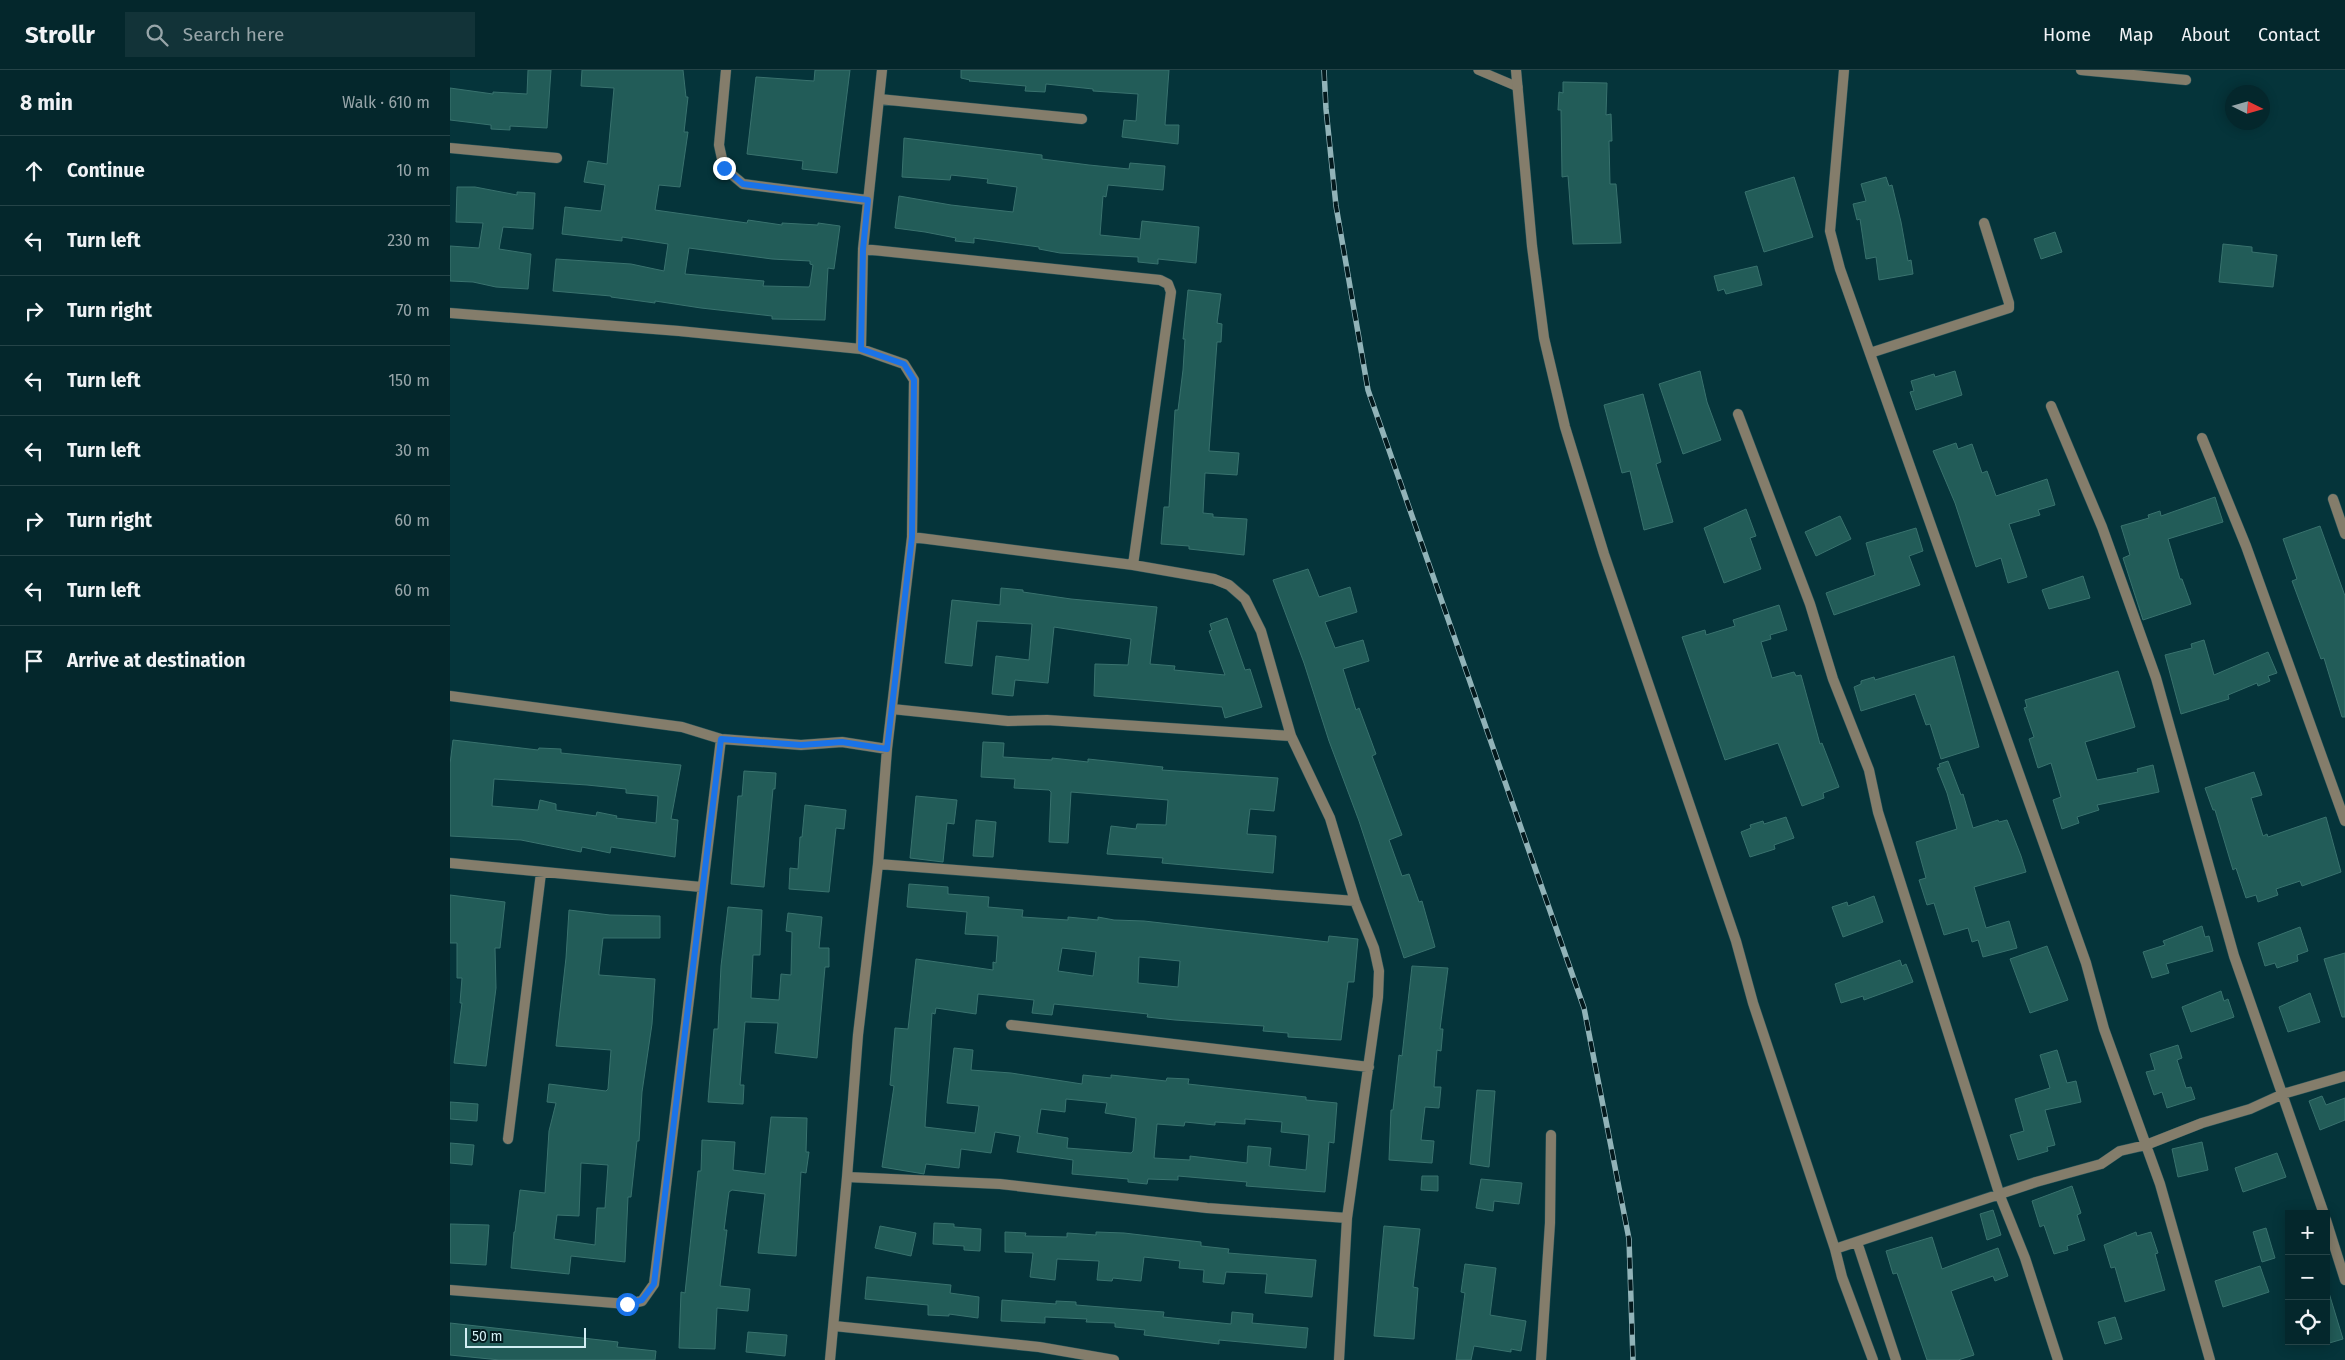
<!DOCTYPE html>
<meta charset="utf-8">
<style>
body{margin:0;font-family:"Fira Sans",sans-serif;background:#123338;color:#f1f3f6}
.controls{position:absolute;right:15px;bottom:15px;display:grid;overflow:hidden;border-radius:0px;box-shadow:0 2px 12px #0003}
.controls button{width:45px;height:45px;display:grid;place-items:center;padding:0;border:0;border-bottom:1px solid #254448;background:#04272c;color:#f1f3f6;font:25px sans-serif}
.compass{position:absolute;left:1775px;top:15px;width:45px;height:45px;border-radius:50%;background:#04272c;box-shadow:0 2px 12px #0003;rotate:95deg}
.scale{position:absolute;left:15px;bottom:12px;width:121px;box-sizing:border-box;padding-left:5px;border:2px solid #d2eef3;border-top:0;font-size:14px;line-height:18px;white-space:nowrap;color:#d2eef3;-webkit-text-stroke:4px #03191d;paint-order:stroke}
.stop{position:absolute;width:15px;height:15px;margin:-11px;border:4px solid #1a73e8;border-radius:50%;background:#fff}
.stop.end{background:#1a73e8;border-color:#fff;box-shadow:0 1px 5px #0008}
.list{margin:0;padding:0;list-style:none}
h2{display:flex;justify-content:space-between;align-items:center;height:65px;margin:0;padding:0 20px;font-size:21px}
h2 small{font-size:16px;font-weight:400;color:#97a5a9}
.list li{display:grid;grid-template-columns:32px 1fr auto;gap:15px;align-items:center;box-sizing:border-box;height:70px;padding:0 20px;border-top:1px solid #254448}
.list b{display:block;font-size:19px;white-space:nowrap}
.list em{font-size:16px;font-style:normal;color:#97a5a9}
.icon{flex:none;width:28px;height:28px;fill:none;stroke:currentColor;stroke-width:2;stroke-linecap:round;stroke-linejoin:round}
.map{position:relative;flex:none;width:1895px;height:1290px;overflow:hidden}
header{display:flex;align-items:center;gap:30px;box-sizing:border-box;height:70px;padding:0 25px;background:#04272c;border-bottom:1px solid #254448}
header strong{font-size:24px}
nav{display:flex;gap:28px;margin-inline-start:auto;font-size:18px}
.search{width:350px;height:45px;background:#123338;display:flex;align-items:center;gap:12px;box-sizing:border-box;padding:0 18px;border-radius:0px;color:#97a5a9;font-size:19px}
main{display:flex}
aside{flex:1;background:#04272c}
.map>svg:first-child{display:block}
.building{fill:#225c58;stroke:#39726e;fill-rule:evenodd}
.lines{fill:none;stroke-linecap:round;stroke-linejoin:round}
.lane-casing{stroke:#265258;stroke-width:10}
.street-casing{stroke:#265258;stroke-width:11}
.lane{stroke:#847d6b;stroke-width:9}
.street{stroke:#847d6b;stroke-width:10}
.rail-casing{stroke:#91b3b8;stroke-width:5.5}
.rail{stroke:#03191d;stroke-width:4;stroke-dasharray:11;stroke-linecap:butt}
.route{stroke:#1a73e8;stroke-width:6}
</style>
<header>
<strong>Strollr</strong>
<div class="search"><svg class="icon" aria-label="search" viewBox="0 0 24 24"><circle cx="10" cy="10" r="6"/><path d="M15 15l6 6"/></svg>Search here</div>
<nav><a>Home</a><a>Map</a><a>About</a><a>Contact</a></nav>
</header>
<main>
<aside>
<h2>8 min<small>Walk · 610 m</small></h2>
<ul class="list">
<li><svg class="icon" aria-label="ahead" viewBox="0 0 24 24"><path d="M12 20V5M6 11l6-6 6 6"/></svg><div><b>Continue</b></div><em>10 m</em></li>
<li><svg class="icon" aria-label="left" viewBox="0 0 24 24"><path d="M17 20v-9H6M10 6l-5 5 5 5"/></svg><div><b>Turn left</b></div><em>230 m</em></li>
<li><svg class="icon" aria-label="right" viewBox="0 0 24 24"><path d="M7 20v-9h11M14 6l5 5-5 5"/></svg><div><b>Turn right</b></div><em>70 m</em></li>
<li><svg class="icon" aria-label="left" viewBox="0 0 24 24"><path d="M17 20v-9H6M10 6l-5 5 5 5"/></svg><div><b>Turn left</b></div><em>150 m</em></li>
<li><svg class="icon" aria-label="left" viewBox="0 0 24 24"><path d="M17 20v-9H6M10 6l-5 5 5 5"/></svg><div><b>Turn left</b></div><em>30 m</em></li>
<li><svg class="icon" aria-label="right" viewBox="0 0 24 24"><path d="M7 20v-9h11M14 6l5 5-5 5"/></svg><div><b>Turn right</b></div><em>60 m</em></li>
<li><svg class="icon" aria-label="left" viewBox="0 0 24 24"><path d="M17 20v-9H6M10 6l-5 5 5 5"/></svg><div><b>Turn left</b></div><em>60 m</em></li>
<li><svg class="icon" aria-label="arrive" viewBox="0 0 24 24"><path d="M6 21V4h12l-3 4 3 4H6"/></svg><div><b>Arrive at destination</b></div></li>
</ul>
</aside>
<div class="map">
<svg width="1895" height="1290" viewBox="0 0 1895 1290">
<rect width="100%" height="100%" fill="#05343a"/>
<path class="building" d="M78 0H101L97 58 60 56V60L41 59V55L0 50V18L43 24V22L77 24Z
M132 0H233L236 27H238L234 62H238L230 117 209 115 205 140 297 153 298 150 332 155V153L368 155V153L390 156 384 199 378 198 375 250 322 249V246L251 238 205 231V233L161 227V226L103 221 106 189 181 194 214 201 218 174 172 167V171L112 164 115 137 151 141 155 115 134 112 138 91 157 94 164 18 131 16ZM239 178 322 189 360 191V194L363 195 360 215 359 217 313 216 314 211 235 204Z
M365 0H400L387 103 352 99 353 91 297 84 306 7 364 11Z
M511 0H719L715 55H729L728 74 672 67 674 50 686 51 688 24 643 21V19L596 14 595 22 575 21 576 16 519 11 520 10 511 8Z
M1113 12 1157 13 1156 45 1161 44 1162 71H1159L1160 114H1166L1171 173 1123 174 1118 106 1112 107 1111 40H1108L1109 22 1113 23Z
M454 68 592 85V89L639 95 679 99 680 93 715 96 713 120 658 115 656 127 653 126 650 165 690 169 692 151 749 157 746 193 708 189V194L688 192V187L610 183 589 179V177L524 168V173L505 171 506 168 475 162 445 158 449 126 501 135 563 142 567 117 537 113 538 109 501 105 500 110 452 107Z
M1344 107 1363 167 1314 182 1295 122Z
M1436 107 1439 116 1442 115 1451 152 1458 191 1461 190 1463 204 1429 210 1426 187 1416 189 1410 149 1407 150 1403 134 1416 131 1411 114Z
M7 117H25L67 125V122L85 123 83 159 53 157 49 179 81 184 78 219 46 217 23 212 0 211V176L29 178 33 153 6 152Z
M1605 162 1612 182 1591 189 1584 169Z
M1773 174 1802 177V182L1827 185 1823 217 1769 212Z
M1307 196 1312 215 1276 224 1274 219 1268 221 1264 206Z
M738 220 771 224 767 253 772 254 771 272H767L759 381 789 383 787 405 755 403 753 443 763 444V447L797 449 794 485 739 479V476L711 474 714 437H719L725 340H728L733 300 735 269H733Z
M1250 301 1257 332 1271 370 1233 384 1209 314Z
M1505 301 1512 325 1466 340 1460 322 1464 321 1461 311 1484 304 1485 307Z
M1193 324 1211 392 1206 394 1223 452 1194 460 1180 401 1172 403 1154 335Z
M1506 373 1508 379 1522 374 1532 403 1537 401 1546 426 1597 409 1605 435 1588 440 1590 445 1559 454 1577 507 1558 513 1551 488 1526 497 1505 433 1483 381Z
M1765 427 1773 452 1718 469 1730 509H1732L1741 534 1693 550 1673 488 1680 485 1671 456 1699 448 1698 445 1710 441 1711 446Z
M1296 439 1306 466 1300 468 1311 499 1274 513 1254 458Z
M1390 446 1401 469 1366 486 1355 462Z
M1870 456 1895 526V647H1892L1874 588 1871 589 1842 511 1847 509 1833 469Z
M1466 458 1473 481 1459 486 1470 515 1384 545 1376 523 1425 505 1416 473Z
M858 499 869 527 900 517 907 542 875 552 885 578 913 570 919 591 893 599 906 640 909 638 926 684 922 686 952 765 939 770 952 806 959 804 969 832 972 831 985 877 954 888 909 751 879 671 854 593 823 510Z
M1633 506 1640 528 1599 539 1592 520Z
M551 518 573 520V522L621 529 707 537 700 594 725 596 724 600 775 605 759 561 762 560 760 554 777 548 795 600 800 599 812 637 775 648 772 637 644 626 645 594 678 595 681 569 604 557 598 613 565 610 563 626 542 624 546 586 579 590 582 554 527 551 522 596 495 593 502 530 550 535Z
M1329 535 1337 560 1320 565 1321 569 1311 572 1322 608 1344 602 1346 606 1351 605 1370 674 1372 673 1389 717 1373 723 1374 728 1352 736 1328 673 1275 690 1232 567 1255 560 1256 565 1285 556 1283 550Z
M1754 570 1764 605 1818 582 1827 603 1818 606 1820 611 1808 616 1807 613 1778 625 1779 629 1731 644 1715 585 1742 578 1741 574Z
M1504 586 1529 677 1491 689 1480 654 1476 655 1465 624 1411 641 1404 617 1411 614V611L1424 607 1425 610Z
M1668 601 1685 657 1635 672 1647 710 1688 702 1687 699 1703 695 1709 722 1647 735 1649 740 1627 747 1629 753 1612 759 1603 730 1611 727 1601 693 1588 698 1579 669 1584 667 1574 638 1577 637 1575 630Z
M3 670 88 680 89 678 111 679V683L231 695 221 749 228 750 225 787 161 777 160 783 132 777 131 782 71 770 0 766V694ZM44 709 137 715 176 719V723L208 726 206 753 166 748 167 746 147 742 146 746 106 740V734L90 730 88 740 42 736Z
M533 672 554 673 553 687 602 690V688L638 692V689L713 697 712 700 828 708 824 741 800 739 797 764 826 766 823 803 712 793 713 788 657 784 661 756 686 759 687 754 716 755 718 730 621 722 618 773 599 772 601 722 599 720 564 718 565 709 531 707Z
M1498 691 1511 725 1513 724 1523 758 1548 750 1549 752 1557 750 1571 786 1576 802 1524 817 1536 858 1559 851 1567 878 1533 887 1528 870 1522 872 1518 858 1494 865 1484 833 1477 835 1469 810 1476 808 1466 772 1507 759 1497 723 1487 698 1490 697 1489 694Z
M294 701 326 703 325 719H323L314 817 281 814 288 726H292Z
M1804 702 1812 725 1801 728 1813 766 1817 764 1818 767 1876 747 1891 802 1852 816 1850 811 1826 819 1828 825 1808 832 1806 825 1796 828 1786 798 1783 800 1765 740H1763L1755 718Z
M466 726 507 730 504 754 497 753 493 792 460 788Z
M355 735 396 740 394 759 386 758 379 822 339 819 340 798 348 799 350 767H352Z
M1336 747 1344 768 1324 775 1325 779 1300 787 1291 762 1301 758 1300 755 1313 751 1314 754Z
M526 750 546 752 543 787 523 786Z
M459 814 498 817V824L539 827 538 837 573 840 572 847 618 850V847L648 850V847L664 850 694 851 878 872 879 866 908 869 904 912H898L891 970 838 967V963L813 961 814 956 725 950 697 947 698 944 604 934 602 945 582 943 584 930 528 924 526 944 486 938 485 944 482 943 475 1057 525 1063 529 1036 497 1033 504 978 523 980 521 1000 561 1003 632 1014 633 1005 661 1008V1005L716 1011 717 1008 739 1009 738 1014 856 1027V1030L887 1033 884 1073 879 1072 875 1122 796 1116 797 1112 728 1106V1110L698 1109 697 1114 678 1112V1109L622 1104 623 1090 567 1082 570 1066 545 1062 541 1083 511 1079 509 1098 476 1094 474 1104 432 1097 444 1016 440 1015 445 958 458 959 466 889 543 900V892L546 893 548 866 515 864 517 842 457 837ZM612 878 646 882 643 906 608 901ZM689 887 730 891 728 917 688 913ZM616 1029 657 1033 655 1043 686 1048 683 1081 681 1083 617 1078 618 1068 587 1063 591 1039 615 1042ZM795 1049 832 1052 831 1062 859 1065 856 1100 819 1096 821 1078 798 1076 797 1093 740 1086V1090L704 1088 707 1054 734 1056 735 1052 765 1055V1052L795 1054Z
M0 825 55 832 50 878H45L46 918 36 996 4 993 12 933H10L12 908H7V873H0Z
M1424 826 1433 852 1393 867 1382 837 1397 832 1398 836Z
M278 837 312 840 310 885H303L301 928 329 930 331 904 341 905 342 862 336 861 338 843 372 847 369 878H379V897H375L367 988 325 983 328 953 295 952 290 1015H294L293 1034 258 1032 264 959H268L271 896Z
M119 840 160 845 210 846V868H153L149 902V905L205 909 202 954 192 1022 189 1071H187L181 1127H178L175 1192 121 1186 119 1204 61 1198 64 1162H65L70 1120 95 1123 99 1061 106 1033 97 1032 99 1014 156 1021 158 1019 161 980 106 976 116 888ZM131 1093 158 1095 155 1138H147L145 1175 104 1169 107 1145 129 1146Z
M1752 856 1755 867 1759 866 1763 881 1716 894 1719 903 1702 908 1693 882 1715 875 1713 871Z
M1850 857 1858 881 1847 885 1848 891 1827 898 1825 893 1815 896 1808 873Z
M1597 876 1618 930 1580 943 1560 889Z
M1895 883V947H1892L1874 889Z
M1450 890 1452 896 1456 894 1463 912 1414 930 1413 926 1391 933 1385 914Z
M962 896 998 898 990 959H993L991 981 987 980 984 1017H991L989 1038 975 1037 971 1070 984 1071 982 1093 939 1090 941 1040H943L949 985 952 986Z
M1771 921 1774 931 1778 929 1784 947 1741 962 1732 937Z
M1860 923 1870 952 1838 962 1829 937Z
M1728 975 1732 988 1727 990 1736 1018 1741 1017 1745 1029 1717 1038 1712 1022 1704 1025 1696 1002 1705 1000 1700 984Z
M1607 980 1617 1013 1626 1011 1631 1032 1595 1040 1605 1075 1597 1077 1598 1081 1568 1090 1560 1065 1574 1061 1565 1029 1600 1018 1590 985Z
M1027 1020 1045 1021 1039 1097 1020 1094Z
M1872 1026 1876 1035 1895 1028V1050L1870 1060 1859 1031Z
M0 1032 28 1034 27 1051 0 1049Z
M321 1047 357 1048 356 1082H359L356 1103 351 1102 346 1186 308 1183 315 1124 282 1120 279 1122 274 1160H277L270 1216 300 1219 298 1241 267 1238 265 1279 229 1278 231 1222 235 1223 248 1101H251L252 1070 285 1072 283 1100 315 1104Z
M1752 1072 1758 1100 1728 1107 1722 1079Z
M0 1073 24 1075 22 1095 0 1093Z
M1827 1083 1836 1107 1793 1122 1785 1098Z
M972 1106H988V1121L971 1120Z
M1031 1109 1072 1113 1069 1134 1044 1131 1043 1141 1026 1138Z
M1622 1116 1631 1143 1627 1145 1635 1170 1617 1176 1618 1180 1604 1184 1594 1155 1590 1157 1582 1131Z
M1543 1140 1551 1165 1537 1170 1530 1144Z
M484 1153 504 1154V1157L531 1159 530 1181 514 1180V1176L483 1174Z
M0 1154 39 1155 36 1195 0 1193Z
M430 1156 466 1163 461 1186 425 1178Z
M934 1156 970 1159 963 1217 968 1218 964 1269 924 1266Z
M1816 1158 1825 1188 1812 1192 1803 1162Z
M555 1162 576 1163 575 1166 617 1167V1163L646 1165V1162L674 1163 751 1172V1176L779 1179 778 1183 866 1190 862 1227 815 1223 817 1204 776 1202 774 1214 753 1212 754 1200 729 1198 730 1191 694 1187 691 1211 663 1208 662 1211 647 1210 649 1191 607 1189 605 1210 580 1207 583 1183 555 1182Z
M1686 1162 1687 1166 1701 1162 1708 1183 1705 1184 1715 1220 1675 1232 1665 1197 1661 1198 1654 1175Z
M1482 1167 1492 1199 1548 1178 1558 1206 1545 1211 1543 1206 1501 1221 1524 1285 1508 1290H1477L1447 1203 1443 1204 1436 1181Z
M1015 1194 1046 1198 1040 1245 1076 1251 1071 1281 1061 1279V1282L1024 1276 1021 1290H1006L1015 1223 1011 1222Z
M1810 1196 1819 1222 1773 1237 1765 1211Z
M417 1207 501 1215 500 1223 529 1227 528 1248 499 1244V1246L478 1245V1235L415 1229Z
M1879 1223 1893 1269 1876 1274V1224Z
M552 1230 606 1234V1231L626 1232V1235L714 1242 713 1247 781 1254 782 1242 803 1244 802 1253 858 1258 856 1278 769 1270V1274L694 1265 695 1260 665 1257V1253L636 1252 637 1249 595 1247V1253L551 1251Z
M1665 1247 1672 1269 1655 1274 1648 1252Z
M0 1253 168 1272 167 1277 206 1281 205 1290H50L0 1285Z
M298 1262 337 1265 335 1286 296 1282Z"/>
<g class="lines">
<defs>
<path id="lane" d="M1028 0 1068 17"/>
<path id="street" d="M276 0 269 75 274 98 293 114 417 130
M1066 0 1082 176 1094 268 1115 357 1154 484 1286 871 1303 933 1385 1179 1392 1207 1423 1290
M1394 0 1380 161 1390 199 1636 893 1654 959 1710 1114 1760 1290
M1631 0 1736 10
M429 29 632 49
M0 78 107 88
M413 179 710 210 718 214 721 222 683 495
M0 243 229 261 411 279 454 294 464 310 462 467 437 679 428 794 408 965 397 1107 380 1290
M411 279 413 179 432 0
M1420 283 1559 238V233L1534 153
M1601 336 1652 457 1706 608 1784 886 1874 1144
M1288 344 1360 534 1383 609 1419 700 1428 742 1550 1126 1575 1188 1608 1290
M1752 368 1796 476 1895 751
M1883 429 1895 464
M462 467 683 495 764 509 779 515 795 529 811 561 841 666 880 748 905 831 924 878 929 901 928 927 897 1148 889 1290
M0 626 232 657 271 669 351 675 392 672 437 679
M442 639 558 651 597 650 841 666
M0 793 251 817
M428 794 905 831
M561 955 919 997
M58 1069 91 803
M397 1107 550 1114 757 1138 897 1148
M1876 1150 1895 1210
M1407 1172 1446 1290
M1385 1179 1586 1112 1651 1094 1670 1081 1696 1075 1752 1053 1800 1039 1833 1024 1895 1006
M0 1220 177 1234 192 1231 204 1214 271 669
M384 1256 589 1277 664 1290
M1091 1290 1100 1153 1101 1065"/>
</defs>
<use href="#lane" class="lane-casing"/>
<use href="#street" class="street-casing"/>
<use href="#lane" class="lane"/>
<use href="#street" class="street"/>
<defs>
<path id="rail" d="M874 0 876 39 886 136 918 320 1134 938 1179 1169 1183 1290"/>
</defs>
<use href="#rail" class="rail-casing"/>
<use href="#rail" class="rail"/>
</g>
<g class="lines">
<path class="route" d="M177 1234 192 1230 204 1214 271 669 351 675 392 672 437 679 462 467 464 310 454 294 411 279 413 179 418 130 293 114 274 98"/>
</g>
</svg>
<div class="controls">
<button>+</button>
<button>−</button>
<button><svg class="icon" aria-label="locate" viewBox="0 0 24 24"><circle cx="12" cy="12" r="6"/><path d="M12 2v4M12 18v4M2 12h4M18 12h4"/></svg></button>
</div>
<svg class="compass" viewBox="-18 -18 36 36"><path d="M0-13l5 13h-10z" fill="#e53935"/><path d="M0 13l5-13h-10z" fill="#97a5a9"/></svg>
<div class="scale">50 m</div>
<div class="stop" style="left:177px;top:1234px"></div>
<div class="stop end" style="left:274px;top:98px"></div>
</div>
</main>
